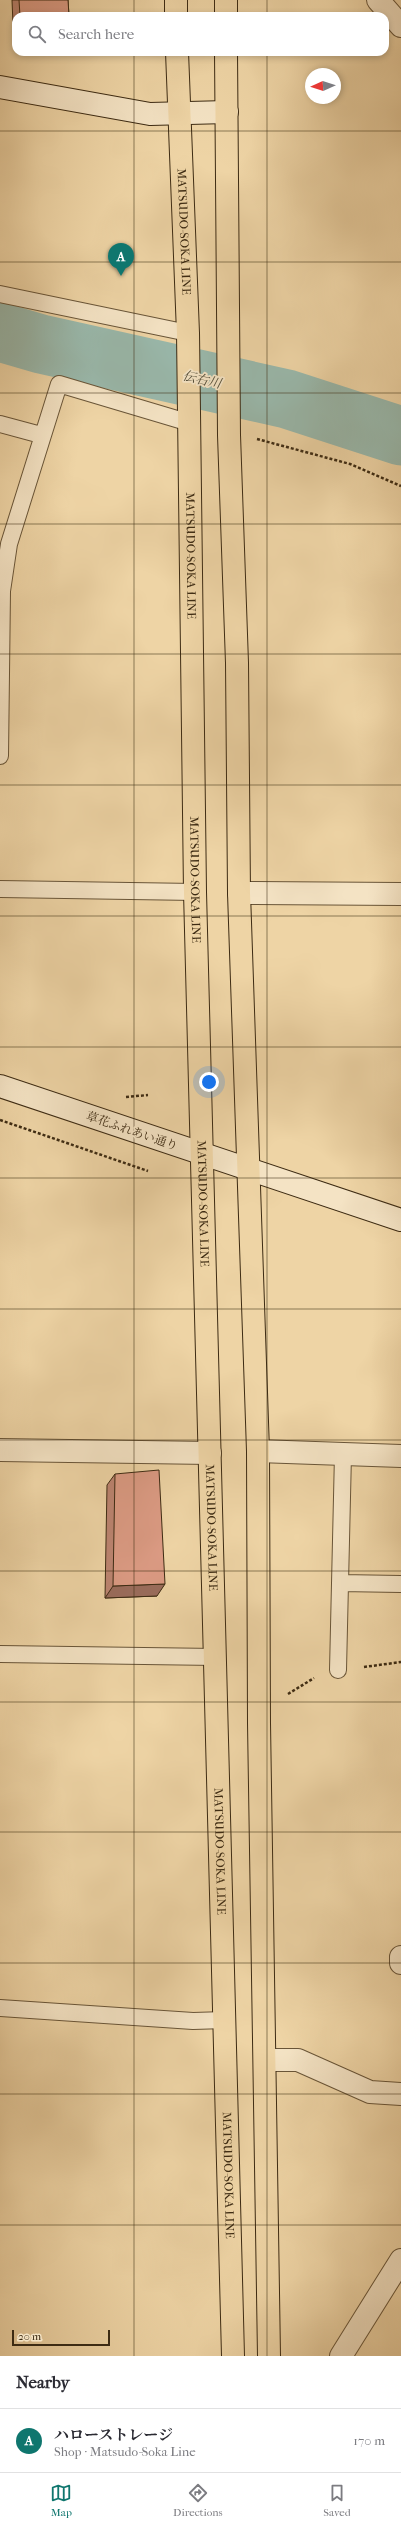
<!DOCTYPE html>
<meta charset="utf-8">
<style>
body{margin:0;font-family:"IM FELL French Canon","Noto Serif JP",serif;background:#f7f7f7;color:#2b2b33}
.compass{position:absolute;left:305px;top:68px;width:36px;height:36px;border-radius:50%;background:#fff;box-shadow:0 2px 6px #0003;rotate:267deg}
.scale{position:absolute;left:12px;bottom:10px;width:98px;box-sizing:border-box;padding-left:4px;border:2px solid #3d2b13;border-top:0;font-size:11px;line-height:14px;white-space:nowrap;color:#3d2b13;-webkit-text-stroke:3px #f4e3c4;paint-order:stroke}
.you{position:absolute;left:209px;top:1082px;width:14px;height:14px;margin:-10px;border:3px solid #fff;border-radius:50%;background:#1a73e8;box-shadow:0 0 0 6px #1a73e833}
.badge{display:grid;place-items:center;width:26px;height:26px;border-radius:50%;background:#0f766e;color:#fff;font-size:13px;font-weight:700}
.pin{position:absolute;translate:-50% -33px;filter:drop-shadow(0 1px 2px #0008)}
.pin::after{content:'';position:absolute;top:21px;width:14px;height:12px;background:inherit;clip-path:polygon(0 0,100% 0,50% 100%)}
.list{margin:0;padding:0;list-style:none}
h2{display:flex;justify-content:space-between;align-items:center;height:52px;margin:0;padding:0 16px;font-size:17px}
h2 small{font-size:13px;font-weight:400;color:#7c7c81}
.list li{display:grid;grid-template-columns:26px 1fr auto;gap:12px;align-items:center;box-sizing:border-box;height:64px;padding:0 16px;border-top:1px solid #e1e1e2}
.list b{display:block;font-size:15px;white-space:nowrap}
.list p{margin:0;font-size:13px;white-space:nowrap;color:#7c7c81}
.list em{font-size:13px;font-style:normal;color:#7c7c81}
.icon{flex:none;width:22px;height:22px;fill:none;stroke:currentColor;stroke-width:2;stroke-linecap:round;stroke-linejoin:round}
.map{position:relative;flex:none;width:401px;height:2356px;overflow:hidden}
.search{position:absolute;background:#fff;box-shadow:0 2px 6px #0003;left:12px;right:12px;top:12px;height:44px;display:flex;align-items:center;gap:10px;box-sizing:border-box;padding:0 14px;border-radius:12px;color:#7c7c81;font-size:15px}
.sheet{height:116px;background:#fff}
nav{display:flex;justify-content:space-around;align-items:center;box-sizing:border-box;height:56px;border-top:1px solid #e1e1e2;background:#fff;font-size:11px;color:#7c7c81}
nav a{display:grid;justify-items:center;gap:2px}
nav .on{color:#0f766e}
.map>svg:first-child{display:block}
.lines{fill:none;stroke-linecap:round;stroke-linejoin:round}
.river{stroke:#99b8ab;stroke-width:59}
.lane-casing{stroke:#695538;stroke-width:18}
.street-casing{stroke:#695538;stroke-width:24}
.secondary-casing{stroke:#3d2b13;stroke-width:24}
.primary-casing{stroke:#3d2b13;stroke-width:24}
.path{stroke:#3d2b13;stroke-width:2.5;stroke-dasharray:3 2;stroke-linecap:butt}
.lane{stroke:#f4e3c4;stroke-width:16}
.street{stroke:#f4e3c4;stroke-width:22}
.secondary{stroke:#f4e3c4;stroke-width:22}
.primary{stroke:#eed4a5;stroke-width:22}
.wall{fill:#bd8572;stroke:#3d2b13}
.shaded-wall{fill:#9a6c5c;stroke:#3d2b13}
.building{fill:#dc9b84;stroke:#3d2b13}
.grid{fill:none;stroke:#3d2b13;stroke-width:1;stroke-opacity:0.55}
.labels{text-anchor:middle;stroke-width:3.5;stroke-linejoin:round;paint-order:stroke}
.street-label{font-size:12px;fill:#3d2b13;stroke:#f4e3c4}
.water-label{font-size:13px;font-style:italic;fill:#544e39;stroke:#f4e3c4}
</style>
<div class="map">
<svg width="401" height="2356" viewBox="0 0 401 2356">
<rect width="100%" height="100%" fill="#eed4a5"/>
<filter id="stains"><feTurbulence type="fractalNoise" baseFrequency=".005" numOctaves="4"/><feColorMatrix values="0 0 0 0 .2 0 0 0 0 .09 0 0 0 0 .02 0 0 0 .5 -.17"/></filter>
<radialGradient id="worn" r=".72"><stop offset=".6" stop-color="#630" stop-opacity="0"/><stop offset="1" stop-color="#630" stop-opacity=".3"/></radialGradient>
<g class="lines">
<path class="river" d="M0 332 41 344 287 399 401 436"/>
<defs>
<path id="lane" d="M0 294 188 333
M0 424 41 435
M0 756 2 591 9 544 59 384 190 423
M0 889 195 892
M340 1583 401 1584
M0 1654 216 1657
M338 1670 343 1454
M0 2008 193 2021 225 2020"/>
<path id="street" d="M378 0 401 26
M239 893 401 894
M0 1450 210 1453
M258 1451 401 1456
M401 1957V1963
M265 2060H298L370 2092 401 2094
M341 2356 401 2260"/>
<path id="secondary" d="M0 87 150 114 227 112
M0 1086 401 1220"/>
<g id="primary">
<path d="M176 0V16"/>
<path d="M226 0V16"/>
<path id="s1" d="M177 52 188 333 195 892 233 2356"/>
<path d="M226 52 229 435 237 663 239 893 258 1451 259 1723 269 2356"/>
</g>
</defs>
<use href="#lane" class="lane-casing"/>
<use href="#street" class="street-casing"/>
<use href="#secondary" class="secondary-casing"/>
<use href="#primary" class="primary-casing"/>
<path class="path" d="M257 439 350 464 401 486
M126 1097 148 1095
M0 1120 148 1171
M364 1667 401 1662
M288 1694 314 1678"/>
<use href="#lane" class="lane"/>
<use href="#street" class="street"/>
<use href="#secondary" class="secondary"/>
<use href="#primary" class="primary"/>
</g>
<path class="wall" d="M12 0H68L69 16H16V50L14 49Z
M115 1474 157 1596 105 1598 107 1485Z"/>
<path class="shaded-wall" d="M165 1584 157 1596 105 1598 113 1586Z"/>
<path class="building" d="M19 0H68L69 16H20Z
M159 1470 165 1584 113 1586 115 1474Z"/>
<path class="grid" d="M134 0V16M267 0V16M134 52V2356M267 52V2356M0 131H401M0 262H401M0 393H401M0 524H401M0 654H401M0 785H401M0 916H401M0 1047H401M0 1178H401M0 1309H401M0 1440H401M0 1571H401M0 1702H401M0 1832H401M0 1963H401M0 2094H401M0 2225H401"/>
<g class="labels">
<g class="street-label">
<text dy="4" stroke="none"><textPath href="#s1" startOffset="180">MATSUDO-SOKA LINE</textPath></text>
<text dy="4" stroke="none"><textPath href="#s1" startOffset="504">MATSUDO-SOKA LINE</textPath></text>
<text dy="4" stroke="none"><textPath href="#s1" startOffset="828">MATSUDO-SOKA LINE</textPath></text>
<text transform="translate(132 1131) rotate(19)" y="4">草花ふれあい通り</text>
<text dy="4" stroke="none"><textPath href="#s1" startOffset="1152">MATSUDO-SOKA LINE</textPath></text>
<text dy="4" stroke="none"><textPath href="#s1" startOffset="1476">MATSUDO-SOKA LINE</textPath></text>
<text dy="4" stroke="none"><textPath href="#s1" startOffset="1800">MATSUDO-SOKA LINE</textPath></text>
<text dy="4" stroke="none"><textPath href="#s1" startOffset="2124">MATSUDO-SOKA LINE</textPath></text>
</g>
<g class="water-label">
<text transform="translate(202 379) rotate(13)" y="5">伝右川</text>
</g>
</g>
<rect width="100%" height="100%" filter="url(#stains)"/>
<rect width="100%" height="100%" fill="url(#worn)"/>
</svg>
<svg class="compass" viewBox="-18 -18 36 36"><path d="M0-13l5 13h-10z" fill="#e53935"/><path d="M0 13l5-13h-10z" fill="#7c7c81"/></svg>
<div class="scale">20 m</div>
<div class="you"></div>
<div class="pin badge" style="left:121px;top:276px">A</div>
<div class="search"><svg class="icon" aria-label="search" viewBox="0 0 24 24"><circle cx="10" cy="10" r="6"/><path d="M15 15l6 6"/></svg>Search here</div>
</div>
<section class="sheet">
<h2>Nearby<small></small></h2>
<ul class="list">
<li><span class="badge">A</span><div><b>ハローストレージ</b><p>Shop · Matsudo-Soka Line</p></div><em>170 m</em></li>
</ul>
</section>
<nav>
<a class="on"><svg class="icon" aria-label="map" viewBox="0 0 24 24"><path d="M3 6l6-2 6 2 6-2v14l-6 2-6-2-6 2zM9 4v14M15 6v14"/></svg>Map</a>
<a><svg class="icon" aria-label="directions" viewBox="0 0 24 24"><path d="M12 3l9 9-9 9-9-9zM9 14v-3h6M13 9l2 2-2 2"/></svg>Directions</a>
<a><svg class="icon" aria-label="saved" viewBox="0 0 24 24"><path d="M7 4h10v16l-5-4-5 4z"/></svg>Saved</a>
</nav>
